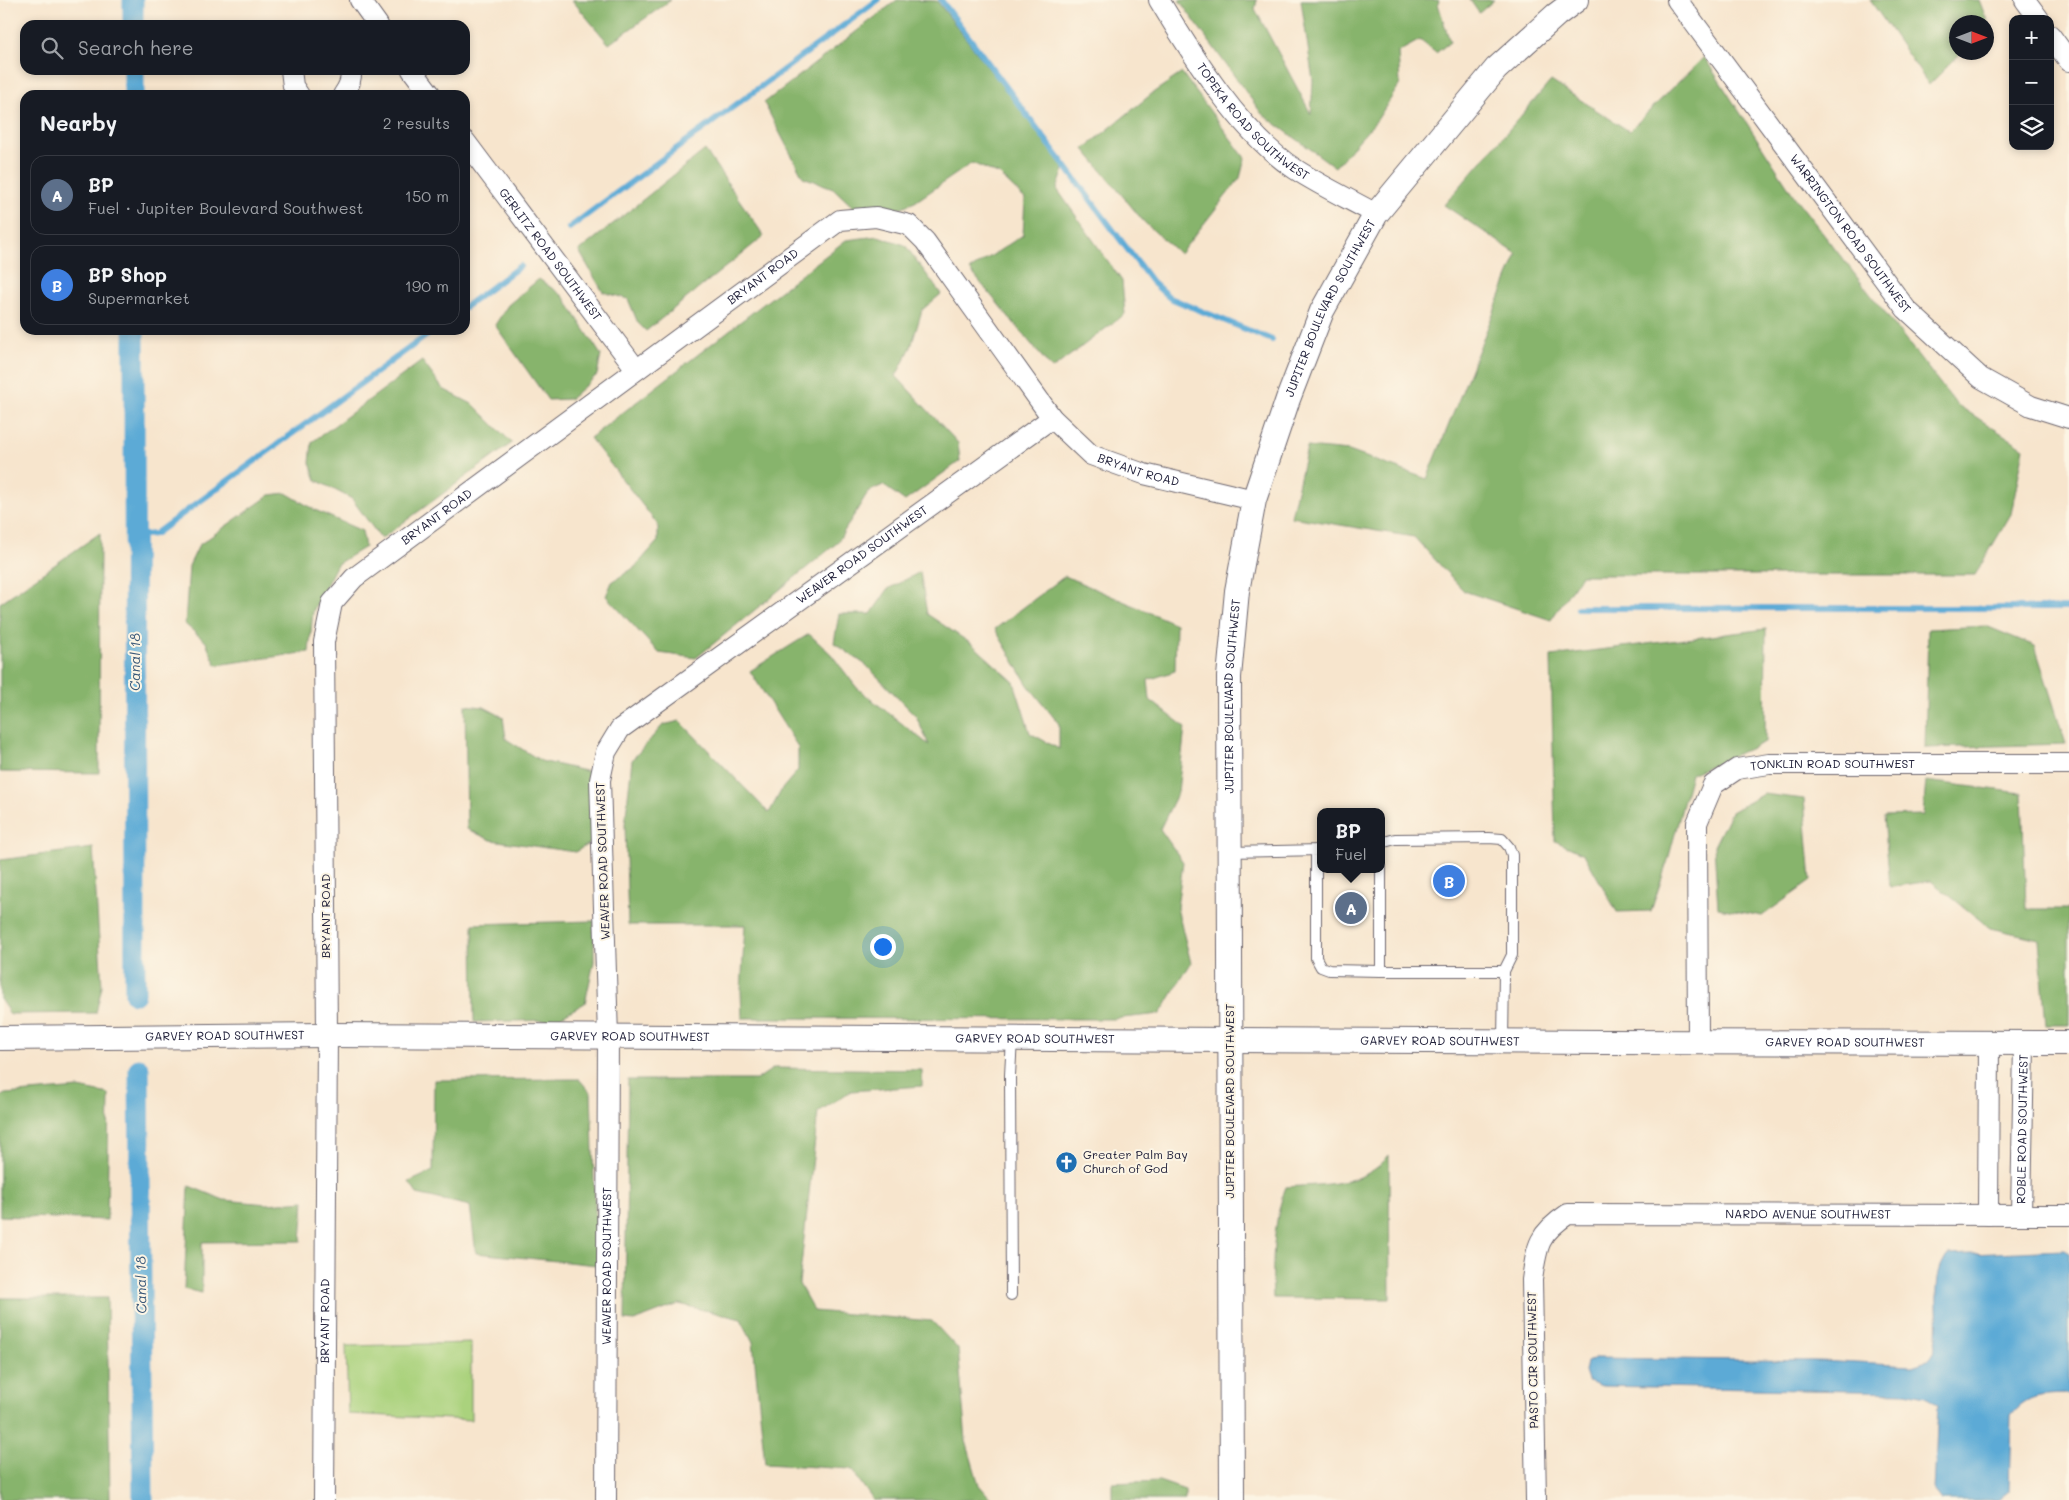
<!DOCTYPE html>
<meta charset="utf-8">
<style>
body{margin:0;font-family:Mali,sans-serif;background:#20242c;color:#f1f3f6}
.controls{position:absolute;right:15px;top:15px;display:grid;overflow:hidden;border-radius:10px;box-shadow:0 2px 8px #0003}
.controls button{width:45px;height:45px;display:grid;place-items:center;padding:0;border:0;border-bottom:1px solid #363941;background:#171b24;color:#f1f3f6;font:25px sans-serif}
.compass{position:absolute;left:1949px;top:15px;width:45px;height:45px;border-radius:50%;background:#171b24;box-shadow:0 2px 8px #0003;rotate:90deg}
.you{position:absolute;left:882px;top:946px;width:18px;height:18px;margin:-12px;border:4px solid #fff;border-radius:50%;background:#1a73e8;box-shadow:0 0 0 8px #1a73e833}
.badge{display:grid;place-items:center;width:32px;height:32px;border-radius:50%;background:#1f6fb2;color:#fff;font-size:16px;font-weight:700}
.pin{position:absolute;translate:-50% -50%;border:2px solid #fff;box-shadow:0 1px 5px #0006}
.popup{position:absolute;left:1317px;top:808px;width:68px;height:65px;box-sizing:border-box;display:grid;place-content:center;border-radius:10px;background:#171b24;filter:drop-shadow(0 1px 4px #0005);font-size:16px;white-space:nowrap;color:#9ea1a6}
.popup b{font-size:19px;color:#f1f3f6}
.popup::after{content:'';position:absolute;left:50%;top:100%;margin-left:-10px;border:10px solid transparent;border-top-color:#171b24}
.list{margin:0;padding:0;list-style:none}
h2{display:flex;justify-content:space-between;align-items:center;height:65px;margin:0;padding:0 20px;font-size:21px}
h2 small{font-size:16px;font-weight:400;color:#9ea1a6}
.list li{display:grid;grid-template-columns:32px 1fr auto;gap:15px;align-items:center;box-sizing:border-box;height:80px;margin:0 10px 10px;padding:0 10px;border:1px solid #363941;border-radius:15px}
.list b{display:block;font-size:19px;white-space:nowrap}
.list p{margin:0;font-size:16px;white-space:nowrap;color:#9ea1a6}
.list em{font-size:16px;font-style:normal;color:#9ea1a6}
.icon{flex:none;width:28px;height:28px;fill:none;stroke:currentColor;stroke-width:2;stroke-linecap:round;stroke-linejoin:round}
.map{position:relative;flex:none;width:2069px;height:1500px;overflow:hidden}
.search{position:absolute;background:#171b24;box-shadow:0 2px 8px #0003;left:20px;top:20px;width:450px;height:55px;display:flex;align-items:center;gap:12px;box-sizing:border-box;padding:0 18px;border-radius:15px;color:#9ea1a6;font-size:19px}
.panel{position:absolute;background:#171b24;box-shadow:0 2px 8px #0003;left:20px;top:90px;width:450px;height:245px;border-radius:15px}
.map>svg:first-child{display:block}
.green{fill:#aad27d;stroke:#667a5c}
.forest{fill:#87b46c;stroke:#546b54}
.water{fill:#5caad6;stroke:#3f6688}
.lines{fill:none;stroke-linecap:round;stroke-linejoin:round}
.stream{stroke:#5caad6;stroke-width:6}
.canal{stroke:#5caad6;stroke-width:21}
.service-casing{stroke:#6d666e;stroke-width:12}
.minor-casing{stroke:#6d666e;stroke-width:22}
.tertiary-casing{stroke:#6d666e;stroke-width:26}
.service{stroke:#fff;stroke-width:10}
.minor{stroke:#fff;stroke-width:20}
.tertiary{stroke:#fff;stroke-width:24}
.labels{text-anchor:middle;stroke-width:4;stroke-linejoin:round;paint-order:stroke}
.street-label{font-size:12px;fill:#22223b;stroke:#fcf5e5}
.poi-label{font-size:12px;fill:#22223b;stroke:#fcf5e5;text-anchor:start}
.water-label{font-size:14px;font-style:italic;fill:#395879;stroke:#fcf5e5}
</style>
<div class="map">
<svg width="2069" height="1500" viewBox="0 0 2069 1500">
<rect width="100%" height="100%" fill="#fcf5e5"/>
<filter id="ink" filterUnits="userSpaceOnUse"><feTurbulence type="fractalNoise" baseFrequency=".02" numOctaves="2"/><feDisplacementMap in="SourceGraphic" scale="10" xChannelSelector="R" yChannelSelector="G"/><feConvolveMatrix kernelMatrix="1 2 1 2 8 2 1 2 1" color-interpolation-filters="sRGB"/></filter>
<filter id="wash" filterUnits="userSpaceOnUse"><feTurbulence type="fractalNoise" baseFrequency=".0096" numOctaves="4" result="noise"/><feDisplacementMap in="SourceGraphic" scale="20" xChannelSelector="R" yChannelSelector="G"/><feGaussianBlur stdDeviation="1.12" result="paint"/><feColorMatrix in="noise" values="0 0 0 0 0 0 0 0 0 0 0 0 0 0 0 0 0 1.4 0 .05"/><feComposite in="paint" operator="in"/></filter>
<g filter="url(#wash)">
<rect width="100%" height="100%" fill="#f7e5cd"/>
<path class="green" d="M471 1343V1420L348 1414 346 1346Z"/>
<path class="forest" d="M572 0H671L609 44Z
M897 0 937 1 1065 167 1057 189 1122 281 1125 314 1052 369 970 270 1023 235 1025 199 1000 175 972 163 915 202 897 209 853 207 833 188 803 177 764 103Z
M1179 0H1257L1255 9 1311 114 1313 81 1301 0H1439L1438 4 1450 42 1436 53 1420 40 1398 52 1400 84 1377 120 1335 167 1262 114Z
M1470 0H1494L1479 13Z
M1870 0H1979L1988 23 1987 25 1986 22H1956V52L1961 53 1929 85Z
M1704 57 1796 199 1956 404 2024 448 2011 514 1975 575H1581L1551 620 1464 591 1414 537 1291 517 1307 447 1349 451 1427 479 1517 254 1444 205 1551 81 1629 131Z
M1182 73 1245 158 1240 178 1180 254 1144 222 1084 149 1154 92Z
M705 150 764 236 646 331 638 323 628 299 603 292 579 251Z
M878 236 905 245 941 294 922 310 911 347 896 376 958 443 960 461 905 501 883 485 868 492 837 543 696 658 659 653 606 596 612 582 635 567 658 541V525L590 438 846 240Z
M539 279 563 296 601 355 597 375 570 399 548 400 495 325 508 305Z
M422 361 443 389 474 405 512 443 381 539 352 499 316 480 310 463 312 442Z
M286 493 315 510 362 531 365 547 337 564 313 611 309 652 216 665 206 642 185 624 189 566 199 545 270 495Z
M100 533 99 773 0 772V603Z
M920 572 927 614 973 645 1014 682 1030 733 1059 749V724L1028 685 995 629 1065 576 1176 624 1175 671 1148 680 1150 700 1185 727 1178 792 1160 829 1183 862 1177 908 1191 963 1160 1014 1113 1019 742 1018 741 991 745 925H628L625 824 632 760 663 725 680 721 769 813 782 789 798 770V747L750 671 809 634 831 654 857 688 929 745 916 716 866 665 834 643 839 614H871L888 589Z
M1986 626 2035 646 2066 744 1925 748 1928 629Z
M1766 629 1765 742 1691 774 1668 860 1651 911 1617 912 1584 854 1555 841 1551 656Z
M465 705 484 707 503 717 506 739 541 761 594 773V841L575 852 491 840 467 829Z
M1926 781 2022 793 2026 909H2069V1025H2046L2039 939 1990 928 1931 881 1890 887 1884 816 1923 815Z
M1763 794 1804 799 1811 881 1762 916 1718 908 1714 846 1731 812Z
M93 848 102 986 96 1013 10 1014 0 999V860Z
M594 921V962L585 1003 555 1020 474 1022 473 924Z
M774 1068 922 1070V1086L851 1091 818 1112 799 1284 814 1311 932 1321 958 1349 966 1441 979 1485 992 1500H873L851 1469 765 1464 753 1342 741 1319 679 1304 634 1321 625 1320 628 1080H756Z
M579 1079 591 1093 597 1265 476 1253 470 1206 417 1194 409 1182 433 1171 434 1080Z
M79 1088 109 1094 107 1220 0 1216V1097L5 1094Z
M1389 1155 1390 1299 1273 1298C1272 1264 1273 1219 1286 1187 1321 1184 1366 1187 1389 1155Z
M189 1186 224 1200 267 1204 304 1201 301 1241 202 1242V1293L184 1289Z
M0 1298H107L110 1500H0Z
M1159 1481 1185 1490V1500H1112V1483Z"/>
<path class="water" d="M2064 1250 2069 1253V1394C2044 1395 2028 1393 2011 1415L2009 1492 1999 1500H1941L1934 1491 1938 1404 1926 1396 1905 1392 1601 1386 1588 1381 1585 1372 1587 1362 1596 1358 1820 1361 1912 1366C1917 1364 1923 1363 1927 1360 1950 1342 1924 1279 1948 1255Z"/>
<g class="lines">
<path class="stream" d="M941 0 1152 282 1170 298 1272 340
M569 228 878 0
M465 307 520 266
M134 536 155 534 434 330
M1578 608H2069"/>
<path class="canal" d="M133 0V25
M134 70V95
M134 330 135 994
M139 1069 143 1500"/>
</g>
</g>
<g filter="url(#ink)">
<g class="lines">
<defs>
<path id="service" d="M1381 843 1395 839 1489 838 1502 839 1509 847 1512 855V955L1504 971
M1316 850V958L1321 967 1329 970 1381 971
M1229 852 1321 850
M1381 869V971H1504L1503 1042
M1011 1295 1010 1075 1012 1039"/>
<g id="minor">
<path d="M360 0 378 25"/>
<path id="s1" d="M1159 0C1192 55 1241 134 1295 169 1321 186 1349 199 1376 214"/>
<path id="s2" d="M1677 0 1906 309 1981 378 2031 406 2069 418"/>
<path d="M2025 0 2039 19"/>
<path d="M2050 35 2069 61"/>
<path d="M291 70 293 86 299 95"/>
<path d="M412 70 431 95"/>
<path d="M343 95C349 87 352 80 351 70"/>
<path id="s3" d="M465 141 636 369"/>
<path id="s4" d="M1698 1043 1697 823 1713 785 1737 769 1769 764H2069"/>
<path d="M1988 1215 1989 1043"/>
<path id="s5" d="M2021 1215 2024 1043"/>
<path id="s6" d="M324 1500 327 1035 324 642 332 603 354 578 840 220 876 217 909 225 925 241 1052 418 1091 455 1144 474 1254 500"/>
<path id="s7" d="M606 1500 608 1037 600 780 606 752 620 729 1052 418"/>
<path id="s8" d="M1536 1500 1532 1280C1537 1245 1538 1234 1568 1214L2069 1215"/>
</g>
<g id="tertiary">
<path id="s9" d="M0 1038 327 1035 1605 1042 2069 1043"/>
<path id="s10" d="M1232 1500 1229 677 1237 591 1254 500 1288 399 1322 311 1376 214 1496 69 1556 15 1576 0"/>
</g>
</defs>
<use href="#service" class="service-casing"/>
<use href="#minor" class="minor-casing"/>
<use href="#tertiary" class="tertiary-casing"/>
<use href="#service" class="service"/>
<use href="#minor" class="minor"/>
<use href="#tertiary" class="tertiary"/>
</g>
</g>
<defs>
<symbol id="church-disc" viewBox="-11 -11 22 22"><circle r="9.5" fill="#1f6fb2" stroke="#fcf5e5"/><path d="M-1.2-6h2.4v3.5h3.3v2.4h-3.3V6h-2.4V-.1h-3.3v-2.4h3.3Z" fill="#fff"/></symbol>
</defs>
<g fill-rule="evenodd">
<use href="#church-disc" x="1054" y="1150" width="25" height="25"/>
</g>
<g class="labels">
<g class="street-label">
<text dy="4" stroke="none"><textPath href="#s1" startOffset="155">TOPEKA ROAD SOUTHWEST</textPath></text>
<text dy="4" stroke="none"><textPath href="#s2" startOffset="291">WARRINGTON ROAD SOUTHWEST</textPath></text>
<text dy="4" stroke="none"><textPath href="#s3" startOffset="142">GERLITZ ROAD SOUTHWEST</textPath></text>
<text dy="4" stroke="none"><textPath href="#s6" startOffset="1439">BRYANT ROAD</textPath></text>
<text dy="4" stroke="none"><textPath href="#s10" startOffset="1209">JUPITER BOULEVARD SOUTHWEST</textPath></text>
<text dy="4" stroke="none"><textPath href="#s6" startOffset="1949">BRYANT ROAD</textPath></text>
<text dy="4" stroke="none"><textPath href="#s6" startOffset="1034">BRYANT ROAD</textPath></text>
<text dy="4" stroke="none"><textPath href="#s7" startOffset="1074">WEAVER ROAD SOUTHWEST</textPath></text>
<text dy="4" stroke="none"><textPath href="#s10" startOffset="804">JUPITER BOULEVARD SOUTHWEST</textPath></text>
<text dy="4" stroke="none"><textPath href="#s4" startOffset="386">TONKLIN ROAD SOUTHWEST</textPath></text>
<text transform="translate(603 861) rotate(-92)" y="4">WEAVER ROAD SOUTHWEST</text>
<text transform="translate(326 916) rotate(-90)" y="4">BRYANT ROAD</text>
<text dy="4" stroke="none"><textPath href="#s9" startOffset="225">GARVEY ROAD SOUTHWEST</textPath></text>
<text dy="4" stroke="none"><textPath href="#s9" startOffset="630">GARVEY ROAD SOUTHWEST</textPath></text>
<text dy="4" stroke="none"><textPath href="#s9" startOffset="1035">GARVEY ROAD SOUTHWEST</textPath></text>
<text dy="4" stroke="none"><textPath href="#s9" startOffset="1440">GARVEY ROAD SOUTHWEST</textPath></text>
<text dy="4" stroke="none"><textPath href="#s9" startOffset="1845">GARVEY ROAD SOUTHWEST</textPath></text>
<text transform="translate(1230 1101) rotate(-90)" y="4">JUPITER BOULEVARD SOUTHWEST</text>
<text dy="4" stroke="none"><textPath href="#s5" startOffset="86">ROBLE ROAD SOUTHWEST</textPath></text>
<text dy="4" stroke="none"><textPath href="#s8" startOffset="539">NARDO AVENUE SOUTHWEST</textPath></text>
<text dy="4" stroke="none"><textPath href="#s7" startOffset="234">WEAVER ROAD SOUTHWEST</textPath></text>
<text dy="4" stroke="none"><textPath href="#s6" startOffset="179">BRYANT ROAD</textPath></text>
<text transform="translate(1533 1360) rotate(-91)" y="4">PASTO CIR SOUTHWEST</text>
</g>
<g class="poi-label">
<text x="1083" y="1159">Greater Palm Bay<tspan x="1083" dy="14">Church of God</tspan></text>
</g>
<g class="water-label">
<text transform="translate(135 662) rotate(-90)" y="5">Canal 18</text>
<text transform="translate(141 1285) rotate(-91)" y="5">Canal 18</text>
</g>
</g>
</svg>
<div class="controls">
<button>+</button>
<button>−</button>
<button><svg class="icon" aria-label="layers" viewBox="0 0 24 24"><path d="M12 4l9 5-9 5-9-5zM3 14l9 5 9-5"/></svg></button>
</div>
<svg class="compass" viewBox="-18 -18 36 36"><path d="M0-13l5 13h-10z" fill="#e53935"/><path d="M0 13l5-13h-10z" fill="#9ea1a6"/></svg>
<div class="you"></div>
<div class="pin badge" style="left:1351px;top:908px;background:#5c6f8a">A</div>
<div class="popup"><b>BP</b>Fuel</div>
<div class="pin badge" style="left:1449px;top:881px;background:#3f7fe0">B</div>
<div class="search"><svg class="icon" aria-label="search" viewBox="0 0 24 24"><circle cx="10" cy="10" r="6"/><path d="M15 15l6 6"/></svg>Search here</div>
<section class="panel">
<h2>Nearby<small>2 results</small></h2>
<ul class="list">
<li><span class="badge" style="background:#5c6f8a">A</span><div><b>BP</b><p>Fuel · Jupiter Boulevard Southwest</p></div><em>150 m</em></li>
<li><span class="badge" style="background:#3f7fe0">B</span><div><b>BP Shop</b><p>Supermarket</p></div><em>190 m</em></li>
</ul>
</section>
</div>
